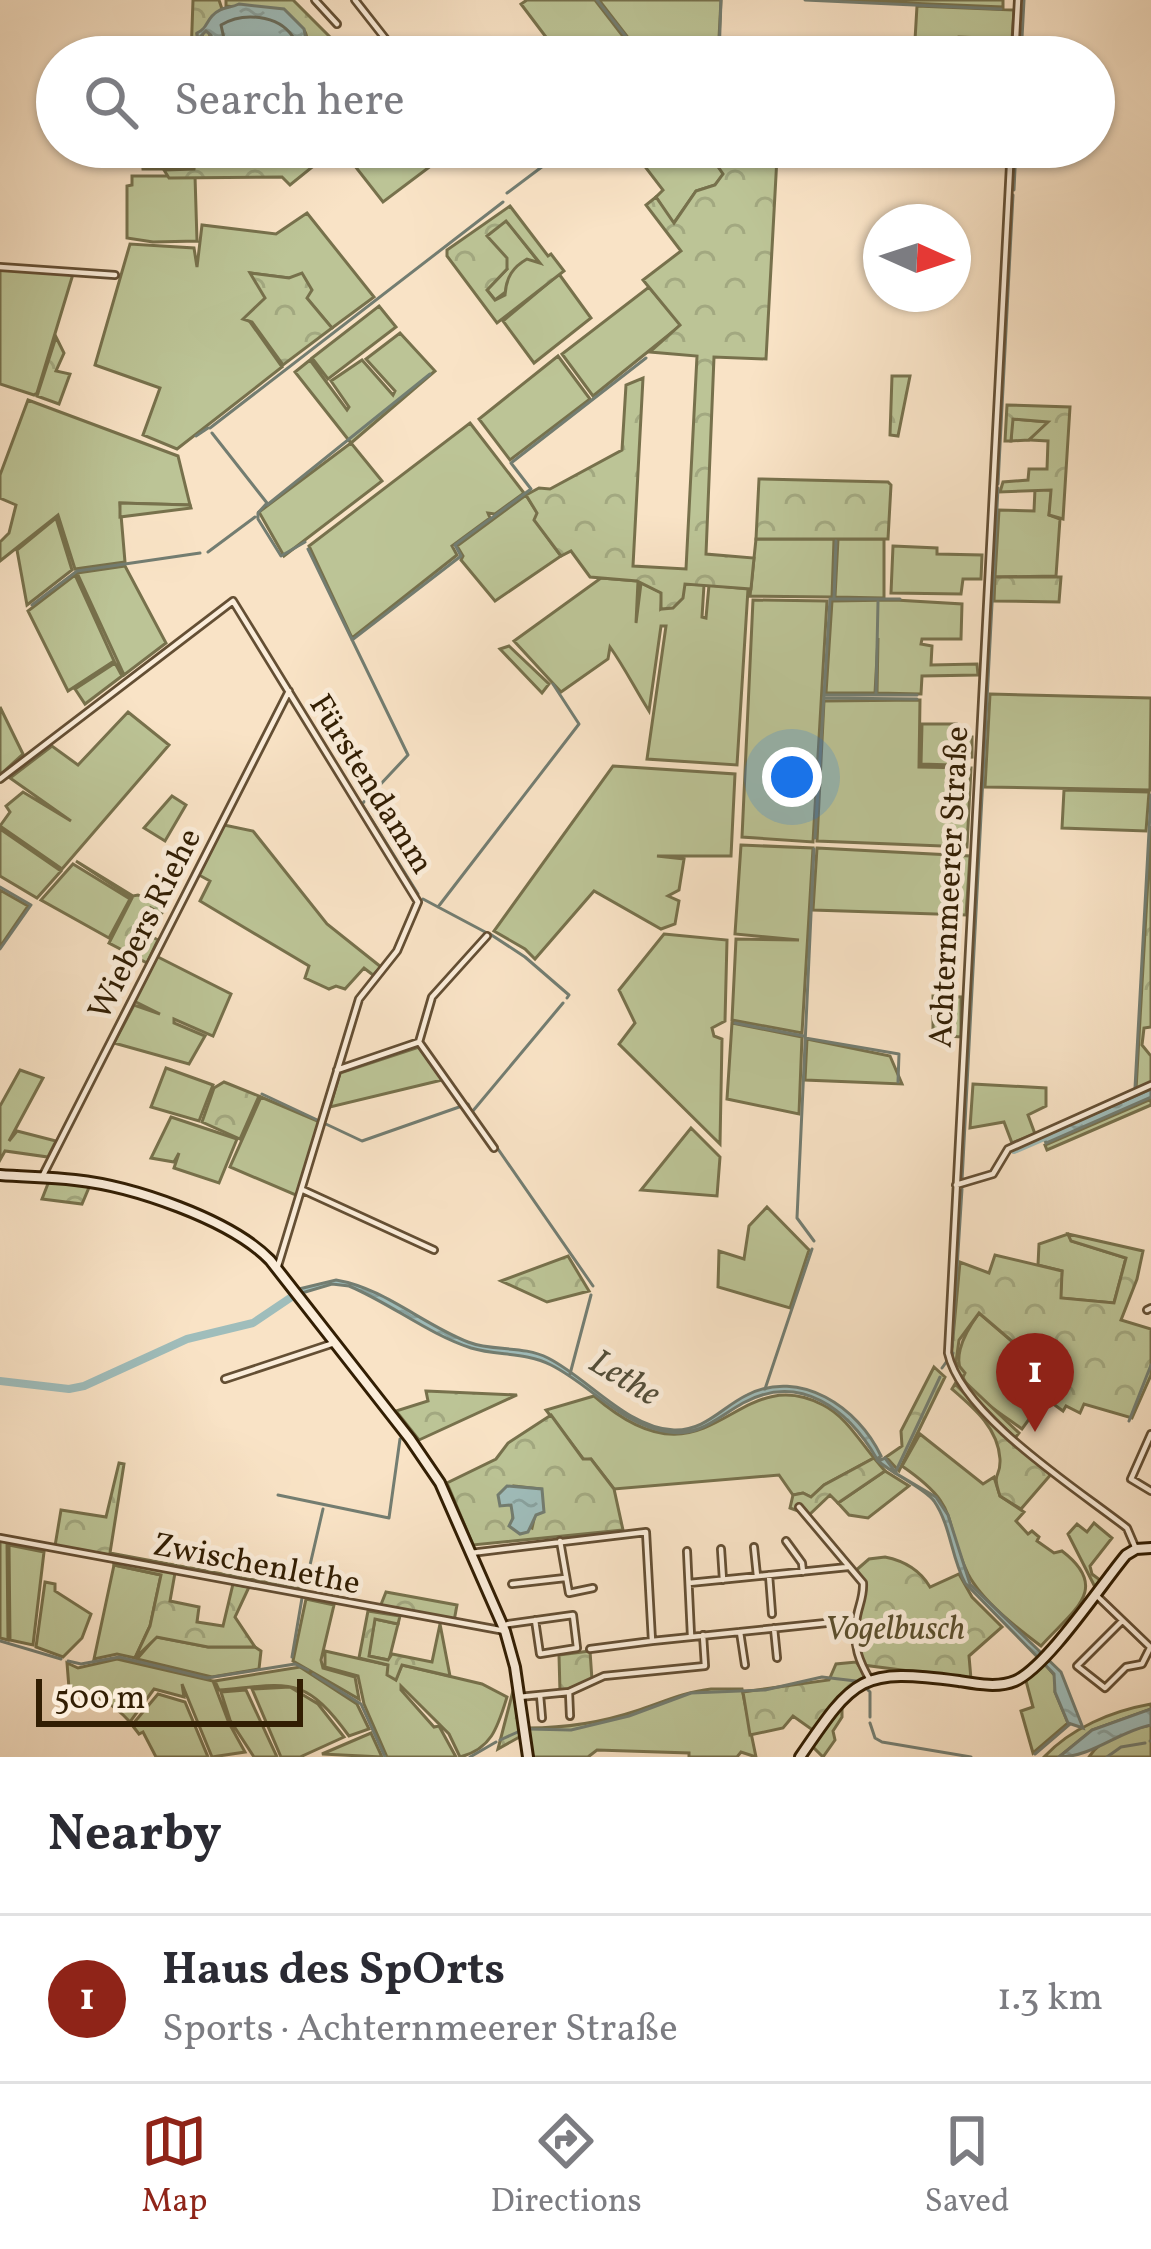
<!DOCTYPE html>
<meta charset="utf-8">
<style>
body{margin:0;font-family:Vollkorn,serif;background:#f7f7f7;color:#2b2b33}
.compass{position:absolute;left:863px;top:204px;width:108px;height:108px;border-radius:50%;background:#fff;box-shadow:0 3px 9px #0004;rotate:93deg}
.scale{position:absolute;left:36px;bottom:30px;width:267px;box-sizing:border-box;padding-left:12px;border:6px solid #321e03;border-top:0;font-size:33px;line-height:42px;white-space:nowrap;color:#321e03;-webkit-text-stroke:9px #fbedda;paint-order:stroke}
.you{position:absolute;left:792px;top:777px;width:42px;height:42px;margin:-30px;border:9px solid #fff;border-radius:50%;background:#1a73e8;box-shadow:0 0 0 18px #1a73e833}
.badge{display:grid;place-items:center;width:78px;height:78px;border-radius:50%;background:#8f2418;color:#fff;font-size:39px;font-weight:700}
.pin{position:absolute;translate:-50% -99px;filter:drop-shadow(0 3px 6px #0008)}
.pin::after{content:'';position:absolute;top:63px;width:42px;height:36px;background:inherit;clip-path:polygon(0 0,100% 0,50% 100%)}
.list{margin:0;padding:0;list-style:none}
h2{display:flex;justify-content:space-between;align-items:center;height:156px;margin:0;padding:0 48px;font-size:51px}
h2 small{font-size:39px;font-weight:400;color:#7c7c81}
.list li{display:grid;grid-template-columns:78px 1fr auto;gap:36px;align-items:center;box-sizing:border-box;height:168px;padding:0 48px;border-top:3px solid #e1e1e2}
.list b{display:block;font-size:45px;white-space:nowrap}
.list p{margin:0;font-size:39px;white-space:nowrap;color:#7c7c81}
.list em{font-size:39px;font-style:normal;color:#7c7c81}
.icon{flex:none;width:66px;height:66px;fill:none;stroke:currentColor;stroke-width:2;stroke-linecap:round;stroke-linejoin:round}
.map{position:relative;flex:none;width:1151px;height:1757px;overflow:hidden}
.search{position:absolute;background:#fff;box-shadow:0 3px 9px #0004;left:36px;right:36px;top:36px;height:132px;display:flex;align-items:center;gap:30px;box-sizing:border-box;padding:0 42px;border-radius:66px;color:#7c7c81;font-size:45px}
.sheet{height:324px;background:#fff}
nav{display:flex;justify-content:space-around;align-items:center;box-sizing:border-box;height:168px;border-top:3px solid #e1e1e2;background:#fff;font-size:33px;color:#7c7c81}
nav a{display:grid;justify-items:center;gap:6px}
nav .on{color:#8f2418}
.map>svg:first-child{display:block}
.green{fill:#bcc496;stroke:#77714c;stroke-width:3}
.forest{fill:url(#forest-crowns);stroke:#77714c;stroke-width:3;fill-rule:evenodd}
.water{fill:url(#water-ripples);stroke:#737d71;stroke-width:3}
.lines{fill:none;stroke-linecap:round;stroke-linejoin:round}
.shore{stroke:#686e5f;stroke-width:3}
.stream{stroke:#737d71;stroke-width:3}
.canal{stroke:#9fbdbb;stroke-width:6}
.river{stroke:#9fbdbb;stroke-width:8}
.street-casing{stroke:#644f34;stroke-width:10}
.secondary-casing{stroke:#321e03;stroke-width:14}
.street{stroke:#fbedda;stroke-width:4.5}
.secondary{stroke:#fbedda;stroke-width:8}
.labels{text-anchor:middle;stroke-width:10;stroke-linejoin:round;paint-order:stroke}
.street-label{font-size:33px;fill:#321e03;stroke:#fbedda}
.park-label{font-size:33px;font-style:italic;fill:#5b502f;stroke:#fbedda}
.water-label{font-size:36px;font-style:italic;fill:#534e3a;stroke:#fbedda}
</style>
<div class="map">
<svg width="1151" height="1757" viewBox="0 0 1151 1757">
<defs>
<pattern id="forest-crowns" width="20" height="18" patternUnits="userSpaceOnUse" patternTransform="scale(3)"><rect width="20" height="18" fill="#bcc496"/><path d="M2 6a3 3 0 1 1 6 0M12 15a3 3 0 1 1 6 0" fill="none" stroke="#a2a880"/></pattern>
<pattern id="water-ripples" width="26" height="14" patternUnits="userSpaceOnUse" patternTransform="scale(3)"><rect width="26" height="14" fill="#9fbdbb"/><path d="M2 4q2-2 4 0t4 0M15 11q2-2 4 0t4 0" fill="none" stroke="#89a29f"/></pattern>
</defs>
<rect width="100%" height="100%" fill="#f9e3c6"/>
<filter id="stains"><feTurbulence type="fractalNoise" baseFrequency=".00167" numOctaves="4"/><feColorMatrix values="0 0 0 0 .2 0 0 0 0 .09 0 0 0 0 .02 0 0 0 .5 -.17"/></filter>
<radialGradient id="worn" r=".72"><stop offset=".6" stop-color="#630" stop-opacity="0"/><stop offset="1" stop-color="#630" stop-opacity=".3"/></radialGradient>
<path class="green" d="M527 0H595L639 57H561L521 4Z
M599 0H721L718 57H643Z
M833 0H1003V7Z
M917 6 1014 10 1012 39 959 37 957 57H914Z
M141 147H196L194 169H143Z
M340 147H456L383 202Z
M630 147H710L713 151 710 156 724 174 715 185 696 191 673 224 656 197 663 190Z
M132 176H195L197 241 153 242 127 238V186L132 185Z
M307 213 374 297 332 328 289 278 251 273 266 298 248 319 282 367 177 449 143 435 160 388 95 365 130 244 194 248 197 267 202 225 276 234Z
M506 220 541 265 495 300 487 290 507 269 486 236Z
M0 269 73 274 37 393 34 395 0 384Z
M559 274 591 318 534 363 503 321Z
M649 287 681 325 593 396 562 354Z
M379 306 396 327 328 379 312 358Z
M400 333 435 371 351 443 382 481 284 556 259 512 351 443 295 372 310 360 347 410 349 407 331 381 362 360 393 395 395 391 366 359Z
M558 356 590 399 510 460 479 419Z
M28 400 178 456 190 505 120 503 125 562 75 569 58 515 0 561V542L9 533 16 505 0 498V475Z
M1012 419 1049 422 1029 440 1011 441Z
M470 423 524 493 495 514 488 513 490 518 452 546 457 555 352 638 309 546Z
M1035 489 1052 490 1049 515 1060 519 1056 576 995 577 999 510 1034 511Z
M526 495 538 514 535 520 561 556 495 601 461 560 463 556 457 546Z
M56 518 72 570 27 605 17 550Z
M756 539H834L832 597 750 596Z
M838 539H884V598L835 597Z
M893 546 937 548V554L982 555 981 579H963L961 594 891 593Z
M125 566 166 643 124 675 77 573Z
M75 575 114 661 68 691 28 611Z
M601 578 638 581 636 623 641 583 662 593 661 608 685 584 704 585 702 617 706 618 709 585 748 589 737 765 647 759 666 626H661L649 711C635 689 625 668 610 647L608 659 561 692 514 641Z
M753 600 827 601 813 842 742 837Z
M895 600 962 604 961 639H922L921 644 932 646 931 665 977 664 978 675 922 676 921 694 877 693 878 638 875 693H826L832 601Z
M509 646 549 684 542 693 500 649Z
M115 663 122 676 85 704 75 689Z
M990 694 1151 698 1150 790 985 787Z
M920 700 919 767 971 768 967 847 817 841 824 701Z
M0 707 23 754 0 775Z
M128 712 169 745 62 869 0 826 10 812 6 806 23 792 71 821 10 778 52 746 78 765Z
M922 724H957L964 728 965 737H972V757L957 758 952 765 921 764Z
M613 766 735 774 731 856H657L684 859 679 890 668 896 679 901 675 924 661 929 594 891 535 959 525 949 494 931Z
M1064 790 1149 792 1146 831 1062 828Z
M172 796 186 805 165 841 144 828Z
M224 825 253 831 327 924 381 967 373 975 364 968 345 989 336 986 329 989 305 978 309 966 200 901 210 881 199 875Z
M0 829 61 871 37 898 0 876Z
M741 845 813 848 802 1033 732 1020 736 939 799 940 735 934Z
M817 848 970 856 966 915 813 910Z
M73 864 130 899 109 938 41 900Z
M0 890 28 906 0 947Z
M664 934 727 940 725 1021 712 1028 714 1036 722 1039 720 1144 619 1044 635 1023 619 990Z
M156 956 231 994 213 1036 174 1019V1023L205 1036 189 1064 114 1043 134 1005 160 1014 134 1001Z
M933 996 961 997V1037L933 1035Z
M732 1023 802 1037 799 1114 727 1099Z
M807 1039 890 1056 902 1084 805 1080Z
M419 1047 442 1080 330 1107 340 1073Z
M166 1068 213 1085 199 1121 151 1107Z
M20 1070 43 1078 9 1141 17 1131 56 1141 48 1157 5 1151 0 1160V1106Z
M973 1084 1046 1088V1106L1028 1115 1035 1134 1012 1143 1004 1122 970 1128Z
M261 1097 320 1122 298 1196 230 1167Z
M1151 1099V1105L1047 1150 1045 1145Z
M171 1117 237 1139 219 1183 174 1168 179 1153 174 1162 151 1158Z
M691 1128 720 1157 717 1196 641 1190Z
M767 1207 809 1250 790 1308 718 1287 719 1251 744 1259 749 1226Z
M1068 1234 1072 1241 1126 1258 1114 1303 1060 1298 1062 1271 1038 1265 1039 1244Z
M979 1313 1028 1355 1025 1360 1056 1382 1022 1429C971 1392 934 1375 979 1313Z
M594 1396C711 1498 733 1358 823 1405 845 1416 859 1440 874 1458L824 1485 811 1497 803 1493 793 1495 779 1475 614 1489 591 1459 584 1460 546 1410Z
M920 1434 983 1484 994 1477 1000 1496 1024 1512 1016 1521 1028 1534 1032 1531 1039 1537 1037 1541 1054 1553 1062 1551C1112 1589 1072 1611 1041 1646 1017 1628 982 1601 968 1574 941 1518 963 1508 902 1466Z
M885 1471 909 1486 868 1518 849 1515 838 1503Z
M0 1541 7 1542 8 1640 0 1638Z
M9 1545 44 1552 33 1645 10 1640Z
M114 1565 161 1575 150 1626 135 1658 117 1654 94 1659Z
M45 1582 55 1584V1591L91 1614 82 1638 63 1657 36 1647Z
M306 1599 334 1605 321 1660 323 1668 355 1677 359 1699 293 1661Z
M375 1619 398 1624 389 1660 368 1656Z
M156 1637 208 1647H255L261 1651 259 1669 212 1677 137 1659Z
M325 1651 388 1665 396 1679 402 1665 482 1684 507 1697C498 1726 492 1749 460 1757L449 1734 401 1686V1690L434 1727 439 1726 456 1757H387L364 1704 358 1676 325 1667Z
M117 1659 213 1681 229 1723 245 1752 212 1757 182 1684 184 1697 154 1689 130 1722C110 1700 95 1696 69 1688L67 1663 78 1668Z
M1044 1663 1056 1677 1055 1692 1068 1723 1033 1753 1021 1711 1033 1707 1026 1681Z
M300 1667 357 1704 369 1729 349 1736C304 1674 289 1684 219 1690L215 1681Z
M290 1687 318 1704 344 1737 300 1757H281L252 1689Z
M711 1689H742L756 1757 741 1752 737 1757H689V1753L597 1750 588 1757H533L528 1728C565 1728 600 1723 636 1711 661 1703 684 1692 711 1689Z
M246 1690 277 1757H254L230 1720 221 1692Z
M158 1694 185 1702 208 1757H156L143 1732 139 1734 132 1725Z
M1151 1704V1709L1092 1730 1059 1757H1044C1071 1728 1112 1711 1151 1704Z
M1151 1725V1757H1089C1102 1736 1128 1730 1151 1725Z
M371 1733 382 1757 322 1754Z"/>
<path class="forest" d="M193 0H219L222 9C198 27 211 32 217 57H204L202 32 197 34 200 57H191Z
M226 0H293L347 54 309 57C307 49 309 35 303 29 277 0 259 10 226 6Z
M196 147H206V154L276 159 286 147H337L290 185 282 177 169 178 164 170 194 169Z
M713 151 773 153 777 157 766 359 714 357 706 554 754 558 751 589 685 584 683 598 673 608 661 609V593L637 581 590 577 571 551 561 556 534 520 537 513 526 495 539 488 550 489 622 450 626 385 643 378 633 566 686 569 697 356 650 352 680 325 643 280 681 251 646 205 656 197 674 223 696 191 715 185 723 174 710 155Z
M510 206 548 256 551 254 564 271 497 323 447 256V250ZM506 221 540 263 527 259C513 267 506 277 505 295L495 300 487 290 507 269V258L487 236Z
M250 273 289 278 302 273 312 290 307 298 332 328 283 365 252 322 243 319 265 298Z
M56 337 64 353 56 371 70 374 59 404 37 396Z
M892 376H910L898 436 890 435Z
M1007 405 1070 407 1063 519 1049 515 1051 490 1000 492 1003 482 1028 480 1029 469H1047L1048 441 1029 440 1048 422 1013 419 1011 441H1005Z
M759 479 888 482 891 485 888 539H756Z
M120 503 190 505 191 508 120 517Z
M995 577H1061L1059 602 994 601Z
M1151 826V1027L1144 1028 1142 1045 1151 1056V1083L1136 1090Z
M76 861 133 896 138 895 166 908 161 914 151 908 148 935 158 940 147 963 109 943 132 898Z
M224 1082 259 1096 240 1139 202 1122 214 1088Z
M49 1181 90 1185 82 1204 42 1199Z
M1068 1234 1143 1251 1137 1279 1121 1320 1151 1329V1375L1132 1418 1084 1404 1080 1413 1066 1406 1063 1411 1045 1398 1056 1382 1025 1360 1027 1354 979 1313 959 1340 956 1362 965 1373 962 1379 1019 1433 1015 1438 962 1385 951 1359 960 1262 989 1273 995 1255 1062 1271 1061 1298 1114 1303 1126 1258 1071 1241Z
M568 1256 589 1291 547 1302 501 1281Z
M934 1367 945 1377 899 1471 886 1457 902 1446 901 1431Z
M955 1384 1017 1445 1053 1472 1021 1509 1000 1496C991 1469 1001 1480 1000 1459 998 1428 974 1408 952 1389Z
M426 1391 517 1395 419 1440 396 1411 428 1401Z
M551 1415 583 1459H591L614 1489 623 1530 473 1545 447 1483 496 1459 508 1443ZM514 1486 541 1489 532 1528 513 1518Z
M874 1458 885 1471 838 1503 830 1495 809 1515 790 1508 793 1495 803 1493 811 1497 824 1485Z
M119 1463 124 1464 110 1553 302 1589 301 1593 55 1546 61 1510 106 1517Z
M1094 1523 1112 1538 1090 1566 1092 1574 1100 1580 1095 1587 1068 1534 1077 1524 1087 1532Z
M885 1557C905 1561 920 1570 930 1587L959 1574 972 1597 1002 1627 969 1656 971 1679 863 1665 858 1660C858 1647 854 1631 857 1619 862 1598 869 1590 854 1572L869 1559Z
M114 1561 175 1573 170 1601 199 1607 197 1622 223 1626 233 1584 249 1587 235 1617 255 1647H208L157 1637 135 1658 150 1626 161 1575 114 1565Z
M386 1592 457 1605 454 1621 380 1607Z
M368 1611 400 1616 398 1624 375 1619 369 1656 388 1660 392 1654 432 1662 440 1624 450 1676 402 1665 396 1680 387 1675 388 1665 359 1658Z
M590 1651 592 1680 560 1692 559 1655Z
M856 1662 866 1676 837 1699 814 1731 793 1716 783 1728 750 1735 743 1692 829 1680 836 1664Z
M513 1691 523 1735 498 1749Z
M842 1706V1717L833 1731 835 1740 823 1757 812 1746Z"/>
<path class="water" d="M239 4 284 9 304 29 309 57H217L211 35 206 31 200 37 204 57H200L197 33C207 28 205 24 212 16 221 6 229 9 239 4Z
M206 147H286L270 162 209 160Z
M1151 1089V1097L1046 1143 1043 1136Z
M336 1280C384 1288 422 1324 468 1342 493 1352 523 1345 548 1358 588 1378 627 1428 674 1430 705 1431 722 1407 747 1395 800 1368 858 1407 881 1456L877 1459C848 1409 800 1372 743 1403 718 1417 699 1437 669 1432 622 1426 591 1385 551 1365 526 1352 497 1356 471 1348 428 1334 390 1303 349 1286L332 1284 302 1293 299 1289Z
M885 1458 897 1474 936 1497 948 1515 970 1584 1061 1672 1083 1728 1068 1723 1055 1692 1054 1674 965 1583C951 1557 951 1526 934 1501 924 1488 893 1474 878 1461Z
M507 1486 542 1489 544 1512 536 1515 528 1532 520 1534 509 1526 513 1518 511 1505 500 1506 498 1495Z
M1151 1709V1725C1117 1732 1092 1757 1059 1757L1092 1730Z"/>
<g class="lines">
<path class="shore" d="M228 57 221 25C242 12 278 14 293 37 296 43 295 50 297 57"/>
<path class="stream" d="M597 0 642 57
M805 0 1001 9
M472 46 480 57
M719 57 721 0
M1021 57 1024 0
M712 147H714
M1014 190 1016 147
M507 193 555 157 548 147
M210 428 503 202
M212 433 267 503 258 513V519L281 556 305 542
M196 436 208 428
M998 484 1013 195
M267 505 430 374
M308 549 408 755 362 804 418 894
M208 552 255 517
M834 598 836 541
M32 605 77 571 200 553
M352 640 461 556 455 545 531 489 511 463 646 358
M825 695H917
M876 695 878 602
M825 698 917 699
M815 838 830 599H900
M0 887 31 905 0 949
M423 899 487 933
M438 907 579 724 553 684
M490 934 525 957 569 995 567 998
M735 1023 804 1036
M805 1038 899 1054 898 1082
M1135 1088 1151 795
M262 1094 362 1141 462 1106
M468 1104 469 1106
M477 1119 472 1112 563 1003
M480 1123 593 1286
M962 1181 998 488
M814 1241 797 1218 814 849
M952 1347 962 1189
M952 1356 953 1353
M942 1368 947 1361
M570 1374 591 1295
M765 1389 812 1249
M1129 1421 1151 1365
M895 1473 940 1377
M278 1495 389 1518 400 1439
M304 1591 323 1509
M0 1641 61 1659
M292 1657 302 1598
M68 1661 81 1664 119 1657 207 1678 295 1664 308 1670
M313 1674 361 1704 385 1757
M865 1687 870 1692V1717
M870 1723 875 1738 882 1742 971 1757
M529 1729 571 1730 629 1716 691 1693 765 1690 822 1677 856 1681
M500 1740 520 1731
M1150 1741H1151
M1035 1754 1070 1724
M470 1757 496 1742
M1107 1757 1121 1747 1145 1743"/>
<path class="canal" d="M1014 1151 1049 1136"/>
<path class="river" d="M0 1381 69 1389 84 1386 187 1339 253 1323 299 1292"/>
<defs>
<path id="street" d="M315 0 337 24
M355 0 395 51
M1015 57 1018 0
M1011 147 948 1353C962 1416 1076 1488 1127 1528L1136 1549
M0 267 115 275
M0 779 233 601 418 902 397 951 359 999 277 1269
M419 1042 494 1148
M337 1070 419 1042 432 997 487 936
M42 1177 289 691
M956 1185 993 1174 1008 1149 1151 1085
M303 1190 434 1250
M1147 1310 1151 1308
M225 1379 334 1343
M1151 1434 1131 1479 1151 1491
M799 1507 863 1583C864 1599 857 1608 856 1623 853 1646 859 1661 870 1680
M0 1538 505 1631
M560 1541 569 1593 593 1588
M786 1541 802 1563 803 1572
M754 1547 757 1576
M721 1549 723 1580
M687 1551 691 1636
M471 1553 646 1532 652 1641 855 1620
M769 1575 772 1614
M689 1583 848 1567
M512 1584 565 1578
M1095 1594 1151 1648
M1122 1621 1077 1666 1105 1688 1126 1667 1142 1664 1150 1648
M503 1626 508 1624 573 1615 577 1648 540 1654 535 1620
M774 1628 777 1658
M740 1632 745 1665
M590 1649 652 1641
M569 1692 570 1716
M540 1695 542 1718
M519 1697 569 1692 604 1676 705 1666 703 1635"/>
<path id="secondary" d="M0 1175C25 1177 50 1177 75 1180 132 1186 230 1219 270 1260L410 1439 440 1483 505 1631 515 1667 528 1757
M800 1757C855 1676 861 1668 959 1681 977 1684 998 1688 1015 1681 1047 1667 1101 1585 1126 1555L1136 1549 1151 1548"/>
</defs>
<use href="#street" class="street-casing"/>
<use href="#secondary" class="secondary-casing"/>
<use href="#street" class="street"/>
<use href="#secondary" class="secondary"/>
</g>
<g class="labels">
<g class="street-label">
<text transform="translate(373 783) rotate(58)" y="12">Fürstendamm</text>
<text transform="translate(947 887) rotate(-87)" y="12">Achternmeerer Straße</text>
<text transform="translate(143 923) rotate(-63)" y="12">Wiebers Riehe</text>
<text transform="translate(257 1562) rotate(11)" y="12">Zwischenlethe</text>
</g>
<g class="park-label">
<text x="895" y="1639">Vogelbusch</text>
</g>
<g class="water-label">
<text transform="translate(626 1376) rotate(31)" y="13">Lethe</text>
</g>
</g>
<rect width="100%" height="100%" filter="url(#stains)"/>
<rect width="100%" height="100%" fill="url(#worn)"/>
</svg>
<svg class="compass" viewBox="-18 -18 36 36"><path d="M0-13l5 13h-10z" fill="#e53935"/><path d="M0 13l5-13h-10z" fill="#7c7c81"/></svg>
<div class="scale">500 m</div>
<div class="you"></div>
<div class="pin badge" style="left:1035px;top:1432px">1</div>
<div class="search"><svg class="icon" aria-label="search" viewBox="0 0 24 24"><circle cx="10" cy="10" r="6"/><path d="M15 15l6 6"/></svg>Search here</div>
</div>
<section class="sheet">
<h2>Nearby<small></small></h2>
<ul class="list">
<li><span class="badge">1</span><div><b>Haus des SpOrts</b><p>Sports · Achternmeerer Straße</p></div><em>1.3 km</em></li>
</ul>
</section>
<nav>
<a class="on"><svg class="icon" aria-label="map" viewBox="0 0 24 24"><path d="M3 6l6-2 6 2 6-2v14l-6 2-6-2-6 2zM9 4v14M15 6v14"/></svg>Map</a>
<a><svg class="icon" aria-label="directions" viewBox="0 0 24 24"><path d="M12 3l9 9-9 9-9-9zM9 14v-3h6M13 9l2 2-2 2"/></svg>Directions</a>
<a><svg class="icon" aria-label="saved" viewBox="0 0 24 24"><path d="M7 4h10v16l-5-4-5 4z"/></svg>Saved</a>
</nav>
